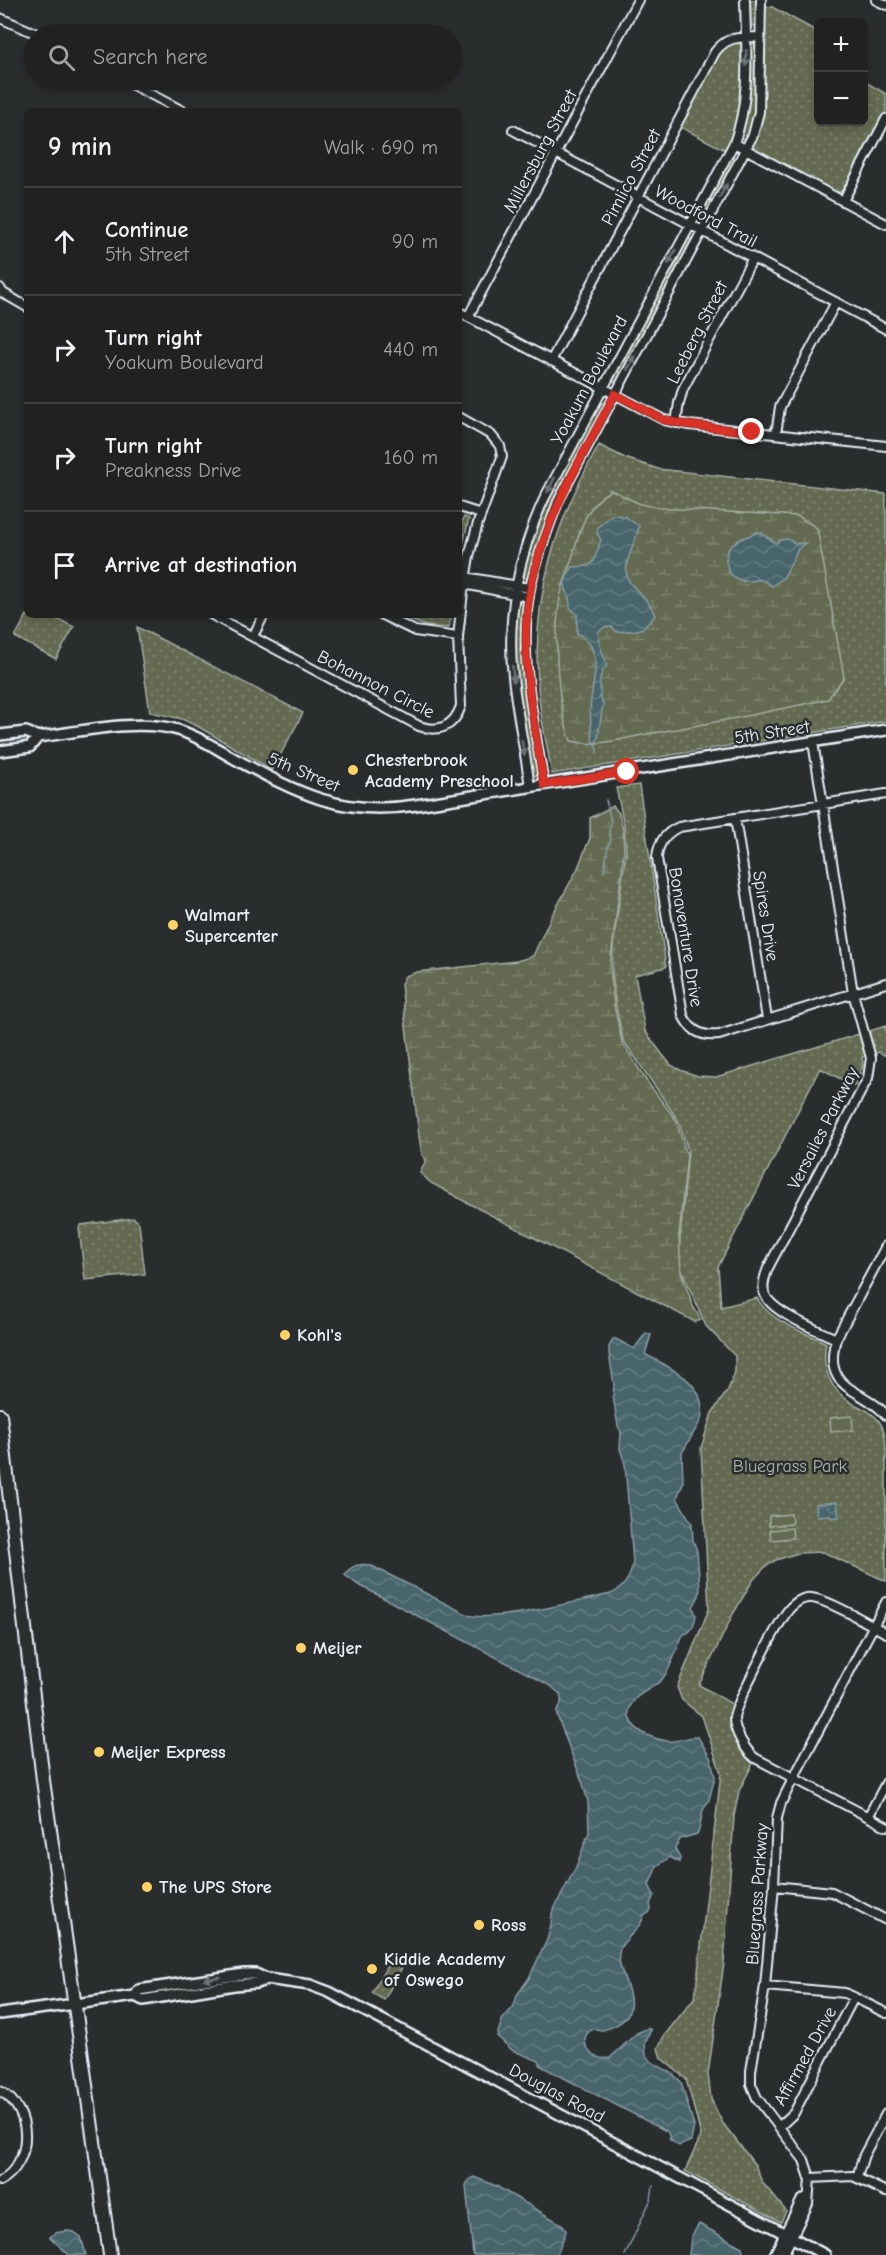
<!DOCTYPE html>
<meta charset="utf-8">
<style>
body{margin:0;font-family:"Comic Neue",sans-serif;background:#2d2f2f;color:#f1f3f6}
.controls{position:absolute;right:18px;top:18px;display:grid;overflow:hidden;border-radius:9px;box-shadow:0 3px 9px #0003}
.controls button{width:54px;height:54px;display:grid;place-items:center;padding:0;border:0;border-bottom:2px solid #3d3f40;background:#202222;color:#f1f3f6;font:30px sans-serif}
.stop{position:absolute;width:18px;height:18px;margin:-14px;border:4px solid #d93025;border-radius:50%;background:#fff}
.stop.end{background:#d93025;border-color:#fff;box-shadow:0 2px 6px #0008}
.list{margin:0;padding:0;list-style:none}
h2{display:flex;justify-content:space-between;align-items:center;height:78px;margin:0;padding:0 24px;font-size:26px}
h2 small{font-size:20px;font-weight:400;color:#a2a4a5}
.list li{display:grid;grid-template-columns:39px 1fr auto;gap:18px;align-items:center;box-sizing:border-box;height:108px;padding:0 24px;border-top:2px solid #3d3f40}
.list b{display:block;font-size:22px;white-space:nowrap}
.list p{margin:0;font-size:20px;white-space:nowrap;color:#a2a4a5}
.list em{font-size:20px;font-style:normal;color:#a2a4a5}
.icon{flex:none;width:33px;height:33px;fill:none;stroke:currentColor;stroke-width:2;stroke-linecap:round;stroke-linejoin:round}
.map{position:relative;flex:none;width:886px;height:2255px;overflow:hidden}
.search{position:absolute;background:#202222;box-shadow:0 3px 9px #0003;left:24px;top:24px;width:438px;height:66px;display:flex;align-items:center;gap:15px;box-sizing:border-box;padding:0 21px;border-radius:33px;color:#a2a4a5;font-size:22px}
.panel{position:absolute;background:#202222;box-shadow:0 3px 9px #0003;left:24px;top:108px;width:438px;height:510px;border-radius:9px}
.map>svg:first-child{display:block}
.green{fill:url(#green-dots);stroke:#a6aea4;stroke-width:1.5}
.wetland{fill:url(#wetland-marsh);stroke:#a6aea4;stroke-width:1.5}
.pitch{fill:#636b51;stroke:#a6aea4;stroke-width:1.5}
.water{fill:url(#water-waves);stroke:#889da4;stroke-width:1.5}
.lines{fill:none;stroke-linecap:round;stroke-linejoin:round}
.stream{stroke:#889da4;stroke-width:1.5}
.minor-casing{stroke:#e8f1f8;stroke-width:12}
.tertiary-casing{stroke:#e8f1f8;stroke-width:14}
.primary-casing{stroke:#e8f1f8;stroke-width:16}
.minor{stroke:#2a2d2e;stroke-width:8}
.tertiary{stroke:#2a2d2e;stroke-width:9}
.primary{stroke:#2a2d2e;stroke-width:12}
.oneway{fill:#6c7275}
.route{stroke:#d93025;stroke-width:8}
.poi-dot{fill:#ffd166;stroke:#2a2d2e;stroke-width:2}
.labels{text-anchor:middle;stroke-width:5;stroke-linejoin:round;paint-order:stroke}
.street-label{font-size:18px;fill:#e8f1f8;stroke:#2a2d2e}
.poi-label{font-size:18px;font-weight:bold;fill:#e8f1f8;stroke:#2a2d2e;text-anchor:start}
.park-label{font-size:18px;fill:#acb5ad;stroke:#2a2d2e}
</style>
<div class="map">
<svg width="886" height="2255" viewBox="0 0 886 2255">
<defs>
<pattern id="green-dots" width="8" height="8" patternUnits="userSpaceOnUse" patternTransform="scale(1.5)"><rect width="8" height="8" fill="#636b51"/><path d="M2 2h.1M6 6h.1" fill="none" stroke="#79816b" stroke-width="1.8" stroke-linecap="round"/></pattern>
<pattern id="wetland-marsh" width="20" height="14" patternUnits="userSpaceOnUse" patternTransform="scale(1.5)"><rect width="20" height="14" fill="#636b51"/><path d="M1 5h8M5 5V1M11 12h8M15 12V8" fill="none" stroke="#79816b"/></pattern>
<pattern id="water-waves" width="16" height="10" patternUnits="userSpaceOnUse" patternTransform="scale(1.5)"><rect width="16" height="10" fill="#48656c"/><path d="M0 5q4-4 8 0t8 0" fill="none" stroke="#627c82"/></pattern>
</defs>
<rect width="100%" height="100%" fill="#2a2d2e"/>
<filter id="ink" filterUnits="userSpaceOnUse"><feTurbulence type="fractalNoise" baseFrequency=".0167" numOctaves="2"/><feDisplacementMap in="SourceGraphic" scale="12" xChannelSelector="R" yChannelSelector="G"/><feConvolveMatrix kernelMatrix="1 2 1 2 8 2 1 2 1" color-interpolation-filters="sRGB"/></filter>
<g filter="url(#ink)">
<path class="green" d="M750 0H758L757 22 753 26 749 23Z
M764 6 772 7 818 32V122H864V81L886 94V111L848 182 840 192H835L758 151 735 132 725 150 680 127 723 48C733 39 750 43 763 43Z
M731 156 735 158V162L708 214 703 216 699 212Z
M686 238 691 239 692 243 619 380 616 382 612 381Z
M599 402 603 403 605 407 591 434 529 579H526L523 575 534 534 549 495Z
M599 445 625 458 658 469 886 494V721L552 774C547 744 539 714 538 684 532 594 555 523 599 445Z
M464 517 469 519 459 559V527Z
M521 602 523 604 520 649 538 773 536 776 533 774C527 738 517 702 515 665 514 645 516 625 517 605Z
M27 615H57L56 618 74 627 56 659 15 637Z
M413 615H451L449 628 426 626 410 620Z
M137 627 303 713 272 770 199 727 182 719 150 712Z
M639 785 666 967 635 975 645 1031 662 1054 671 1065 680 1070 698 1076 716 1077 886 1026V1056L879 1052 862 1057 863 1066 854 1086 820 1068 718 1267 721 1307 757 1298C770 1322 803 1331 826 1343 821 1368 830 1390 852 1403 862 1408 872 1412 879 1421 885 1429 885 1438 886 1448V1581L823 1552 798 1553 776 1560 766 1566 753 1580 733 1614 699 1685 732 1704C726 1725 736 1750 753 1763L739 1791 734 1816 724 1963 708 2074 711 2099 722 2122 755 2165 762 2182 786 2211 781 2222 685 2171 701 2136 696 2116 686 2079 661 2058 658 2048 664 2036 695 1997 721 1773 702 1716 682 1700 677 1687 709 1609 701 1448 712 1413 728 1390 735 1372V1356L706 1326 678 1262 688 1150 678 1120 623 1040 615 1002 612 971 613 946 626 852 624 824 616 788Z
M134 1218 139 1223 145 1274 85 1280 79 1228 81 1225Z
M393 1955 405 1962 384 2000 372 1993Z"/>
<path class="wetland" d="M611 490 640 504 660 508 798 516 817 528 844 677 828 699C768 712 708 724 648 734 624 738 594 748 571 741 557 708 554 640 559 604 561 588 568 571 573 555 580 529 586 505 611 490Z
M613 806 619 813 623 830 624 853 610 966 614 1005 622 1042 646 1080 676 1120 687 1155 679 1236 681 1272 693 1306 701 1320 695 1322 466 1202 431 1183 420 1173 426 1160 422 1155 419 1136 401 984 405 976 417 972 517 961 533 956 550 919 577 870 590 838V818Z"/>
<path class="pitch" d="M852 1416 853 1430 831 1432 830 1418Z
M791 1514 792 1524 769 1526V1516Z
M792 1528 793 1538 771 1540 770 1530Z"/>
<path class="water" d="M612 515 624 516 639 526C637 543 617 569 632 585 642 597 648 599 655 615 643 633 637 630 617 632L612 627H605L598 632 600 646 607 665 602 672 600 679V697L603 704 597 742 593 743C591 729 589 714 591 700 594 676 604 648 577 633V614L570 608C571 588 556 589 573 567L589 566 594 561 601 540 597 533 598 527Z
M759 532 776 543 780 540 788 539 795 544 805 543 798 549 784 577 772 586C755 573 756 585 740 580 726 576 721 555 733 544 739 538 751 535 759 532Z
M646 1333 651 1335 645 1354C671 1369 709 1382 701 1420L682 1453 683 1483 677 1498 692 1524 693 1540 697 1551 700 1588 699 1596 693 1607 696 1615C695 1620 693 1629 689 1632 684 1636 685 1631 682 1637 676 1650 672 1666 663 1678 656 1687 645 1690 637 1697 614 1721 645 1738 667 1741 678 1743 687 1736 698 1737L711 1759 715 1777 709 1800 703 1810 699 1830 697 1834 680 1839 675 1849 680 1858 679 1862 670 1857 657 1866 649 1885 654 1895 650 1904 651 1909 649 1913 644 1915C640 1932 621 1939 619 1953 616 1969 636 1993 629 2012 626 2021 613 2028 603 2030 598 2030 594 2027 590 2031 581 2037 586 2050 593 2055 599 2059 604 2059 610 2058L637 2033 648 2028 651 2030 645 2043 646 2056 653 2063 672 2073 681 2082 694 2126 691 2141 679 2146 670 2140 668 2132 541 2066 539 2061 512 2050 497 2036 502 2020 514 2006 517 1995 529 1978 547 1940 551 1926 552 1913 576 1867 589 1832 588 1802 583 1784 557 1715V1711L561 1704V1695L551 1686 357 1584 345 1575C351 1564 361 1563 372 1566L468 1615C493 1623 581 1600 611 1594 624 1588 631 1577 633 1562L625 1464 620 1449 621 1432 618 1426 613 1396 614 1385 609 1353V1347L613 1339H616L634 1349Z
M837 1502 839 1517 831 1518 830 1515 817 1516 816 1504Z
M474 2177 496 2186 563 2225 566 2231 557 2255H473L466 2186 468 2180Z
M699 2224 742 2247 744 2255H689L691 2237Z
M67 2231 74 2232 81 2237 86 2255H69L50 2237 55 2233Z"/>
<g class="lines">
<path class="stream" d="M595 742 597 752
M604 872 608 846 611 840 609 832 611 822 606 800
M625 2255 651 2199 653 2186"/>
<defs>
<path id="minor" d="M876 0 886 5
M0 18 37 34
M123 80 183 111
M513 130 886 329
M734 143 886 224
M843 201 886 119
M0 288 3 293 27 307
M459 312 664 420 689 425 886 446
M468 317 638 0
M551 361 715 52C728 35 740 38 760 37
M676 423 679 403 683 389 753 258
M776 434 780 407 836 302
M459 507 481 514
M465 577 530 588
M464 584 529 597
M212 615 419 726C438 733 454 727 461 706L458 637 463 592 469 556 478 523 502 457 500 446 491 435 459 417
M382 615 415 631 458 637
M253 636 264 615
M813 742 853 993 871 1058 868 1078 768 1268C765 1276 762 1284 764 1292 769 1312 818 1330 836 1339
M544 785C534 720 518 655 530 589 536 559 548 530 558 502L753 135 759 112 761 0
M530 787C525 750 517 714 513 677 506 616 519 552 545 497L734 143C751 99 746 47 745 0
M886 794 679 827C665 833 658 843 657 858L683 1015C690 1031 702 1037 719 1035L886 983
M735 818 767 1019
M886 1246 836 1339C821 1392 863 1387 886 1415
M886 1633C871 1625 821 1595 807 1598 801 1599 795 1603 791 1607 781 1616 735 1705 734 1718 734 1731 745 1750 755 1758L886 1826
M868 1817 886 1783
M774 1886 832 1892 886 1920
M765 1986 845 1993 886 2013
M0 2091C34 2110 33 2163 0 2181
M779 2127 794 2113 854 1997
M857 2177 864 2155 886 2114
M810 2178 853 2176 886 2192
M774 2255 801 2201 808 2196
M783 2255 808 2204 810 2178 804 2160 757 2098 751 2084V2071L765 1986 774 1886 777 1818 781 1803 790 1785 886 1602"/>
<path id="tertiary" d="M0 735 26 732 38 737C80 732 136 718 178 730 198 736 217 749 235 759 298 793 342 817 416 805L886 730
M0 751 30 747 38 737
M135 1996 139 1990 244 1974H256L267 1979 310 1985 329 1992 825 2255
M0 2014 135 1996 143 2000 234 1985 257 1983 267 1979"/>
<path id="primary" d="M0 1415 43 1780 110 2255"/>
</defs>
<use href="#minor" class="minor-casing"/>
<use href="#tertiary" class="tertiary-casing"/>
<use href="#primary" class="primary-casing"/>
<use href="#minor" class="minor"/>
<use href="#tertiary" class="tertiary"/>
<use href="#primary" class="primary"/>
</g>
<defs><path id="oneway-solid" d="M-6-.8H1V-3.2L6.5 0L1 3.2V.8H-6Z" transform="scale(1.5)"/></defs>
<g class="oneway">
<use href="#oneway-solid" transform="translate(746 58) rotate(92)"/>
<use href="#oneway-solid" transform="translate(723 191) rotate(-62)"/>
<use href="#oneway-solid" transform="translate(672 257) rotate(118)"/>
<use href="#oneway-solid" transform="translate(631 363) rotate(-62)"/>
<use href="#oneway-solid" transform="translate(551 485) rotate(117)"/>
<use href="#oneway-solid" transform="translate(513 674) rotate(86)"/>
<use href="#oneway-solid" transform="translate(523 748) rotate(80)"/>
<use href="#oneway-solid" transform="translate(212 1978) rotate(171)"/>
</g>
</g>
<g class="lines" filter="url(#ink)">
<path class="route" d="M627 772 544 785C536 734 525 684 526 631 528 545 576 469 615 394L664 420 689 425 752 432"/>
</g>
<g class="poi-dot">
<circle cx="353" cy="770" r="6"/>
<circle cx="173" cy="925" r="6"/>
<circle cx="285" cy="1335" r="6"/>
<circle cx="301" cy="1648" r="6"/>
<circle cx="99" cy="1752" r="6"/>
<circle cx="147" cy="1887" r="6"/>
<circle cx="479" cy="1925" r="6"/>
<circle cx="372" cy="1969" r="6"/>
</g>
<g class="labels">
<g class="street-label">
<text transform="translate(540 151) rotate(-62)" y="6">Millersburg Street</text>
<text transform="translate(631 177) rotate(-62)" y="6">Pimlico Street</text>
<text transform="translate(706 216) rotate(28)" y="6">Woodford Trail</text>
<text transform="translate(697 332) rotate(-63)" y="6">Leeberg Street</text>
<text transform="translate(589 380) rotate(-62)" y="6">Yoakum Boulevard</text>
<text transform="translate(376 684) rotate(27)" y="6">Bohannon Circle</text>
<text transform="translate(772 732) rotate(-9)" y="6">5th Street</text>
<text transform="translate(304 772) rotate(23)" y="6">5th Street</text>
<text transform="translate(766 916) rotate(81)" y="6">Spires Drive</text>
<text transform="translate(686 937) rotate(81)" y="6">Bonaventure Drive</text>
<text transform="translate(823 1128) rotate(-63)" y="6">Versailes Parkway</text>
<text transform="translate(757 1894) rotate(-86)" y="6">Bluegrass Parkway</text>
<text transform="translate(805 2056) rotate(-61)" y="6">Affirmed Drive</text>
<text transform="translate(557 2093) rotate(28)" y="6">Douglas Road</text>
</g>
<g class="poi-label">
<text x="365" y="766">Chesterbrook<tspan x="365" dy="21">Academy Preschool</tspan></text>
<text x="185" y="921">Walmart<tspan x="185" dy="21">Supercenter</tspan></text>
<text x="297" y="1341">Kohl's</text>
<text x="313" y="1654">Meijer</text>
<text x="111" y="1758">Meijer Express</text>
<text x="159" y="1893">The UPS Store</text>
<text x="491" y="1931">Ross</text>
<text x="384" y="1965">Kiddie Academy<tspan x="384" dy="21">of Oswego</tspan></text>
</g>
<g class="park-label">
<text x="790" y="1472">Bluegrass Park</text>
</g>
</g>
</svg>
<div class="controls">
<button>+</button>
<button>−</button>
</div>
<div class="stop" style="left:627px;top:772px"></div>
<div class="stop end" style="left:752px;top:432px"></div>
<div class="search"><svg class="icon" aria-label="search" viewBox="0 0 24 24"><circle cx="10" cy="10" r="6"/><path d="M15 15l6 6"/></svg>Search here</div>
<section class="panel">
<h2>9 min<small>Walk · 690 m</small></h2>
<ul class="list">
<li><svg class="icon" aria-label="ahead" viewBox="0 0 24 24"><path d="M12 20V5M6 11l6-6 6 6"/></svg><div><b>Continue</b><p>5th Street</p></div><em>90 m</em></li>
<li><svg class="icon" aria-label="right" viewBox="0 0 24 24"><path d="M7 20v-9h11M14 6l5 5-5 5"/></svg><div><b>Turn right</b><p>Yoakum Boulevard</p></div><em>440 m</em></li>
<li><svg class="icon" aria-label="right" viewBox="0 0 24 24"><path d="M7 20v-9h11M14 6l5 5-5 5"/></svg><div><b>Turn right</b><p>Preakness Drive</p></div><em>160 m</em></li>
<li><svg class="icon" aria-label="arrive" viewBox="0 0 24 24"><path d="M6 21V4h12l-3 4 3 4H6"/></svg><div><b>Arrive at destination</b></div></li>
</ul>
</section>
</div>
